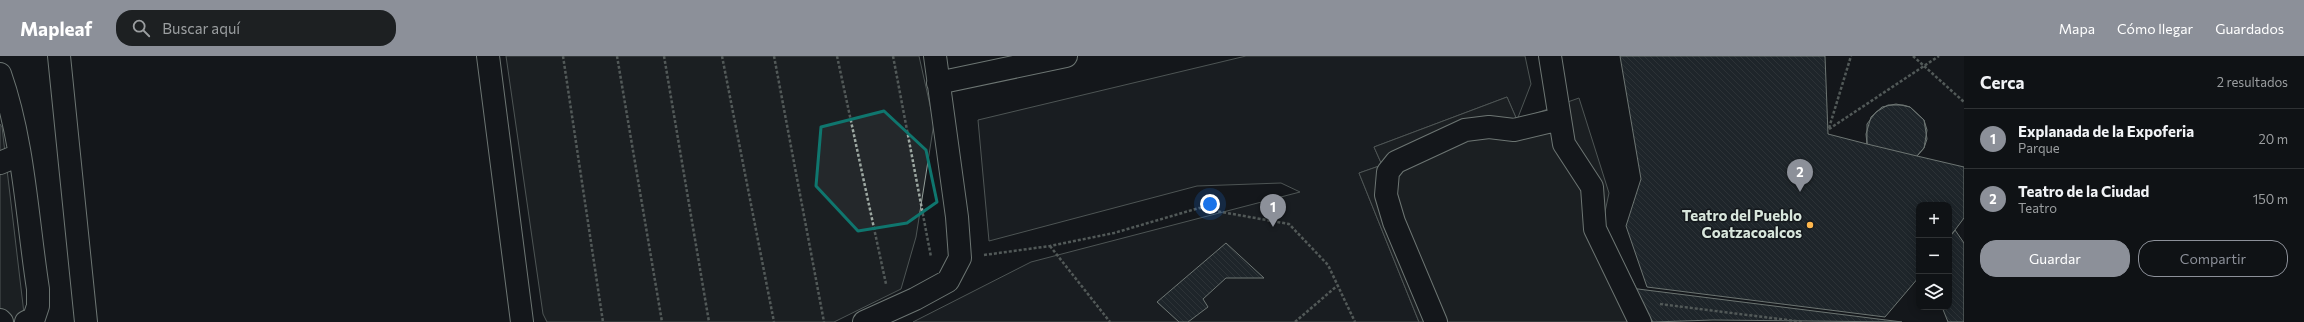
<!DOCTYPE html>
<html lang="es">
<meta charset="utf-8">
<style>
body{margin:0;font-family:Commissioner,sans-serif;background:#1d2022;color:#f1f3f6}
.controls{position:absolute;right:12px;bottom:12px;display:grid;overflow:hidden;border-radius:8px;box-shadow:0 2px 10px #0003}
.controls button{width:36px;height:36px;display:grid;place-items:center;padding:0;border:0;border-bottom:1px solid #2f3234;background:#0f1215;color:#f1f3f6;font:20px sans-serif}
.you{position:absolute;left:1210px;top:148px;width:14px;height:14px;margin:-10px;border:3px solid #fff;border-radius:50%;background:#1a73e8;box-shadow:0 0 0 6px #1a73e833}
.badge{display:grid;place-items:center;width:26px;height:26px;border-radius:50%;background:#8c9099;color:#fff;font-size:13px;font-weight:700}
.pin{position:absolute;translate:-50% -33px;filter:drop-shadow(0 1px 2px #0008)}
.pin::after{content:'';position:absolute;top:21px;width:14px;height:12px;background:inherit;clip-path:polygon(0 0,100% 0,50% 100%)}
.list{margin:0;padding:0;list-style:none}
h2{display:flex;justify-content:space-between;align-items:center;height:52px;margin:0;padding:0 16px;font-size:17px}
h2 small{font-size:13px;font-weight:400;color:#9b9ea0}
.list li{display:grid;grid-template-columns:26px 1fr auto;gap:12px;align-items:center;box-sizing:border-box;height:60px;padding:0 16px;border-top:1px solid #2f3234}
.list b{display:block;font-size:15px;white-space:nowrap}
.list p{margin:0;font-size:13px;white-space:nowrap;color:#9b9ea0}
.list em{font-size:13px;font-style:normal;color:#9b9ea0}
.actions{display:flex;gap:8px;padding:12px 16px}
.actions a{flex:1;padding:9px 0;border:1px solid #8c9099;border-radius:16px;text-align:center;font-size:14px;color:#8c9099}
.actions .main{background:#8c9099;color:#fff}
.icon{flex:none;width:22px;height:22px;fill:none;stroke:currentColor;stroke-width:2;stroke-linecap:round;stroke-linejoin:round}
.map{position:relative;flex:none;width:1964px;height:266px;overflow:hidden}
header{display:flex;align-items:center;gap:24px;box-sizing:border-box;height:56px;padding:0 20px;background:#8c9099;color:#fff}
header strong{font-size:19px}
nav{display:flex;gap:22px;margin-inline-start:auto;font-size:14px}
.search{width:280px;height:36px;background:#1d2022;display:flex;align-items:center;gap:10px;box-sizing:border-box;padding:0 14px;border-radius:16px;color:#9b9ea0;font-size:15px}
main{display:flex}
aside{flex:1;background:#0f1215}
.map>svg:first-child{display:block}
.green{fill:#202428;stroke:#939e99}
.parking{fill:#24282b;stroke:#939e99}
.building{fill:url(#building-back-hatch);stroke:#d8e6dc}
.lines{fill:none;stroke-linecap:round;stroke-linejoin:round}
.minor-casing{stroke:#d8e6dc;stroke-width:24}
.path{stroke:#9da8a2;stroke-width:2.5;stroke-dasharray:3 2;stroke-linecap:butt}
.minor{stroke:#14181c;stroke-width:22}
.marked{fill:none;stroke:#0f766e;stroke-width:3;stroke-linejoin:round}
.poi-dot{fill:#ffb74d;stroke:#14181c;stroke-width:1.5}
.labels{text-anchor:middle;stroke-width:3;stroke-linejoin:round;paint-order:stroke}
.poi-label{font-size:15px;font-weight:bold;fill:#d8e6dc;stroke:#14181c;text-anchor:end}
</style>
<header>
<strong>Mapleaf</strong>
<div class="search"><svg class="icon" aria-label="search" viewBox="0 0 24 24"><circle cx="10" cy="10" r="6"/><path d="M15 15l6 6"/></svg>Buscar aquí</div>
<nav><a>Mapa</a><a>Cómo llegar</a><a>Guardados</a></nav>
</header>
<main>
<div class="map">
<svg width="1964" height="266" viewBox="0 0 1964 266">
<defs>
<pattern id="building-back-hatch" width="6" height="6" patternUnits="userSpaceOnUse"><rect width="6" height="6" fill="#2c363c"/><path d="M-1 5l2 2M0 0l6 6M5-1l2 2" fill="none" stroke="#4a5358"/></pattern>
</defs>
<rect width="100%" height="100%" fill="#14181c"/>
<path class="green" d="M1246 0H1525L1531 28 1517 64 1507 41 1374 91 1382 109 1359 117 1419 266H913L1031 206 1300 136 1281 127 1197 130 989 185 978 64Z"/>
<path class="parking" d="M506 0H919L934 67 916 181 901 233 834 266H547L543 258Z
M1507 41 1517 64 1579 42 1609 137 1603 165 1653 266H1419L1359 117 1382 109 1374 91Z
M0 68 2 71 25 266H0Z"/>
<path class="building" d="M1620 0H1825L1828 78 1867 88V68L1876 56 1888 49H1903L1910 51 1924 64 1927 74 1924 92 1917 100 1964 111V162L1949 182V149H1919V221L1885 261 1647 231 1626 170 1641 123Z
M1896 48 1910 51 1924 64 1927 83 1924 92 1917 100 1867 88 1866 78 1871 61 1882 51Z
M1955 174 1964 187V266H1948L1942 251H1949V182Z
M1226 187 1264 222H1226L1203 243 1208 251 1188 266H1179L1157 246Z
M1630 232 1902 266 1713 264 1653 266Z"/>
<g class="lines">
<defs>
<path id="minor" d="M59 0 86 266
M488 0 522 266
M1550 0 1564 88 1592 131 1595 173 1640 266
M0 18C24 86 27 162 38 233V250L34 262 26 266
M938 27 1066 0
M0 107 19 99
M0 264 2 266
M864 266 915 243 948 225 960 202 957 161 935 0
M1436 266 1394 166 1386 139 1388 116 1396 106 1465 74 1489 71 1514 74 1560 63"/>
</defs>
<use href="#minor" class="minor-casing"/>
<path class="path" d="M563 0 603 266
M617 0 662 266
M664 0 709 266
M722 0 774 266
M774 0 824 266
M837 0 886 228
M893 0 931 201
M1913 0 1964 46
M1829 72 1851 0
M1829 73 1939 0
M1050 190 1110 266
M984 199 1050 190 1114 177 1199 152 1289 168 1328 209 1355 266
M1660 248 1803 266
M1295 266 1338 229"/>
<use href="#minor" class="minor"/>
</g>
<path d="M0 0H1964V266H0ZM884 55 926 94 937 146 907 167 858 175 816 130 821 71Z" fill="#14181c" fill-opacity=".55" fill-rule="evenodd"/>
<path class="marked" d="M884 55 926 94 937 146 907 167 858 175 816 130 821 71Z"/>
<circle class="poi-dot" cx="1810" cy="169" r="4"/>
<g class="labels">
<g class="poi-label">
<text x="1802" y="165">Teatro del Pueblo<tspan x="1802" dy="17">Coatzacoalcos</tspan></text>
</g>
</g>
</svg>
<div class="controls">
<button>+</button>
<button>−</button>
<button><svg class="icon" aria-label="layers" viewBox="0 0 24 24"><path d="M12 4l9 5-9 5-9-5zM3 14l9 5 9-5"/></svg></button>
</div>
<div class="you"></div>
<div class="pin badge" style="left:1273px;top:171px">1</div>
<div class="pin badge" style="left:1800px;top:136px">2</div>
</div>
<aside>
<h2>Cerca<small>2 resultados</small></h2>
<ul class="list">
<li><span class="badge">1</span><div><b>Explanada de la Expoferia</b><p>Parque</p></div><em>20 m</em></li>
<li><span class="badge">2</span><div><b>Teatro de la Ciudad</b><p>Teatro</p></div><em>150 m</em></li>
</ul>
<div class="actions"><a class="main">Guardar</a><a>Compartir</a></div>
</aside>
</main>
